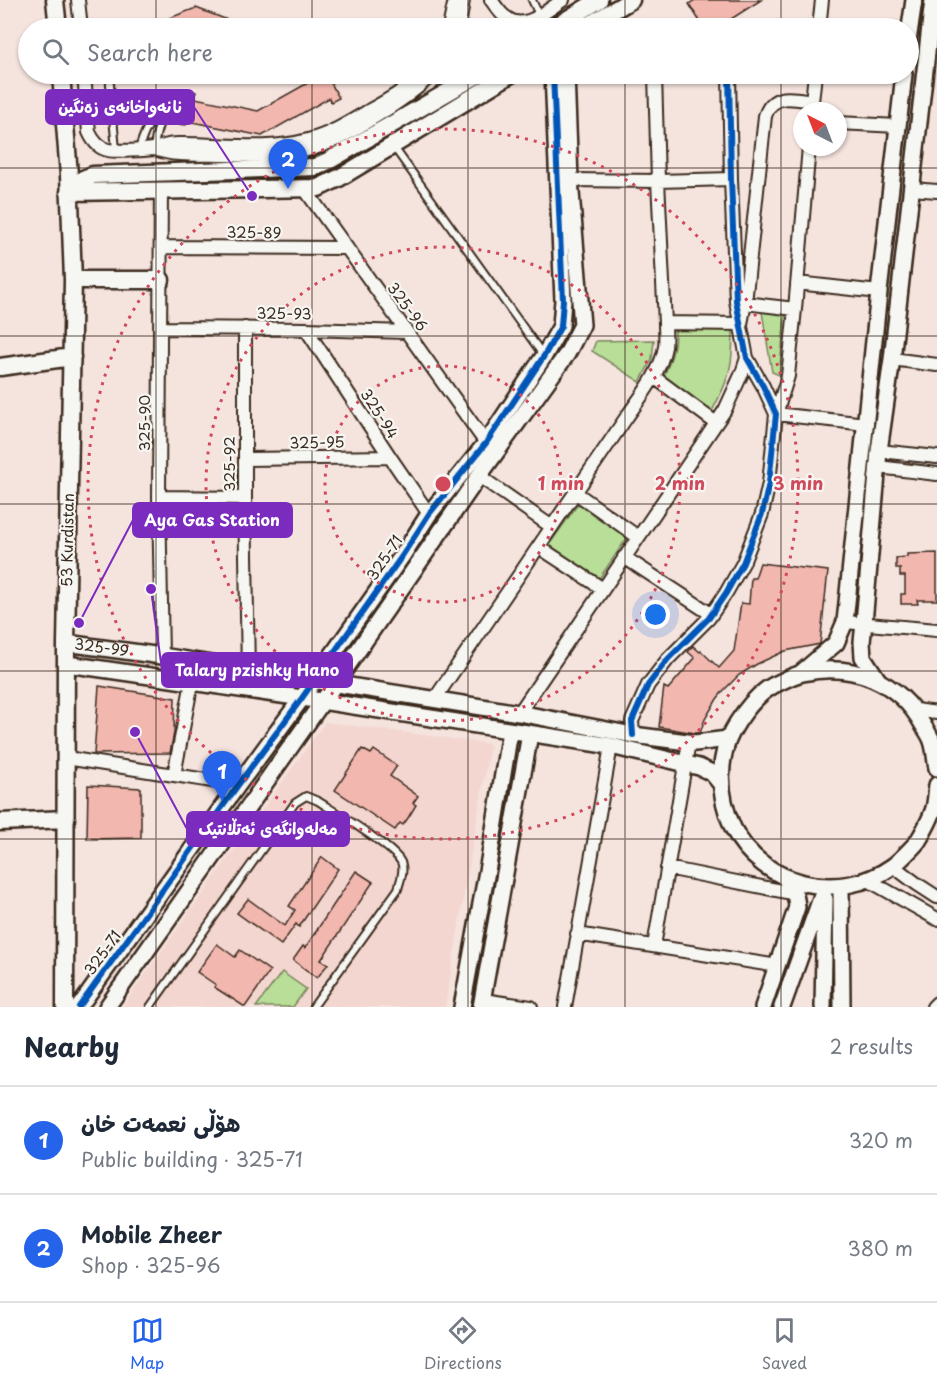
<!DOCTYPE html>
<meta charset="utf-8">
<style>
body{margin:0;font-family:"Playpen Sans","Playpen Sans Arabic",sans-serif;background:#f2f2f3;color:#1f2937}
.compass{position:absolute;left:793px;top:102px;width:54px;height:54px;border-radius:50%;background:#fff;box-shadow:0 2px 4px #0004;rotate:318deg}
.you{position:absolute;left:656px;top:615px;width:21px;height:21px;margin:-15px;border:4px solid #fff;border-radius:50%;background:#1a73e8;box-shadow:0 0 0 9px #1a73e833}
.badge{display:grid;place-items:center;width:39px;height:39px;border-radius:50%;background:#2563eb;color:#fff;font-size:20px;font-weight:700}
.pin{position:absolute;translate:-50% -50px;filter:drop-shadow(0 2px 3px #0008)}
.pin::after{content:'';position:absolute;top:32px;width:21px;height:18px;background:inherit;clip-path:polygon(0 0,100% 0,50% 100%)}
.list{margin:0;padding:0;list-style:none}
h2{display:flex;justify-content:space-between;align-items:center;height:78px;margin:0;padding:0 24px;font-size:26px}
h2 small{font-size:20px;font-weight:400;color:#747a83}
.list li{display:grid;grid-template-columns:39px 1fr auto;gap:18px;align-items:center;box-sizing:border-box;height:108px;padding:0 24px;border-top:2px solid #e0e1e3}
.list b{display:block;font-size:22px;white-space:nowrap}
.list p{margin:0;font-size:20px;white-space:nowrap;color:#747a83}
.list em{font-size:20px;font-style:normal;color:#747a83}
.icon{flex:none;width:33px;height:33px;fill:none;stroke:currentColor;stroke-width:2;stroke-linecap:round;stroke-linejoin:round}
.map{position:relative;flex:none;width:937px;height:1007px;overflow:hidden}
.search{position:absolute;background:#fff;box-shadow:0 2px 4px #0004;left:18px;right:18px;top:18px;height:66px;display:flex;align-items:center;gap:15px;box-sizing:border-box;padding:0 21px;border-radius:33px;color:#747a83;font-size:22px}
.sheet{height:294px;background:#fff}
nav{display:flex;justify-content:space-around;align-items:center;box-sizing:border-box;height:84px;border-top:2px solid #e0e1e3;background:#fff;font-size:16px;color:#747a83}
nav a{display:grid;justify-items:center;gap:3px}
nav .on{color:#2563eb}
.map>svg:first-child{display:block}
.built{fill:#f4d6d0}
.green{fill:#b8de98;stroke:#7a845b;stroke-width:1.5}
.building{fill:#f2b7af;stroke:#3b2a1e;stroke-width:1.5}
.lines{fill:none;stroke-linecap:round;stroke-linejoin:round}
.service-casing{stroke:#3b2a1e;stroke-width:10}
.minor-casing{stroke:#3b2a1e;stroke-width:16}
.tertiary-casing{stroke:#3b2a1e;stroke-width:20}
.secondary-casing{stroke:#3b2a1e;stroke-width:21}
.service{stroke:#f6f6f2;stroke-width:6}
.minor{stroke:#f6f6f2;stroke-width:12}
.tertiary{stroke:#f6f6f2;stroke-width:15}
.secondary{stroke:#f6f6f2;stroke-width:16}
.cycleway-casing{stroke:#f6f6f2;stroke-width:10}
.cycleway{stroke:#0057b8;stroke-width:6}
.grid{fill:none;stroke:#3b2a1e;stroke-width:1.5;stroke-opacity:0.55}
.ring{fill:none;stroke:#d1495b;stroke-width:3;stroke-dasharray:3 6}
.labels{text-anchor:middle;stroke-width:4.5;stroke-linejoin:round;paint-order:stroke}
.street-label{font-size:15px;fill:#3b2a1e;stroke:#f6f6f2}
.centre{fill:#d1495b;stroke:#f6f6f2;stroke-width:3}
.ring-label{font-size:18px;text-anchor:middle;font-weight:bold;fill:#d1495b;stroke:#f6f6f2;stroke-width:4.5;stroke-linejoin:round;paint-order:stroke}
.leader{fill:none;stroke:#7b2cbf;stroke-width:2}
.callout-dot{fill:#7b2cbf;stroke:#f6f6f2;stroke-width:2}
.callout{fill:#7b2cbf;stroke:#7b2cbf;stroke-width:2}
.callout-label{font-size:16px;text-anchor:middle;font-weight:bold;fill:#fff}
</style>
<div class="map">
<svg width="937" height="1007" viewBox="0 0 937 1007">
<rect width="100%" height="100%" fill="#f5e3de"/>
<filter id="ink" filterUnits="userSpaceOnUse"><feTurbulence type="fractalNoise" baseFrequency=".0167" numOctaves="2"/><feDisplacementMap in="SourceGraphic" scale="12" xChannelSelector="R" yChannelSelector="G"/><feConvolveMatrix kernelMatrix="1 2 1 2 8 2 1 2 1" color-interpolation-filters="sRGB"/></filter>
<g filter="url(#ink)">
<path class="built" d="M325 722 490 744 445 1007H122Z"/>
<path class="green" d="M761 306 786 307 779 375 772 372Z
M733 323C733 333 733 343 732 353 731 375 721 394 711 413L663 378C672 358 676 346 675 324Z
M654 340 652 359 640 382 592 351 596 341Z
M578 504 627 538 599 579 549 545Z
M282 972 306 989 293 1007H256Z"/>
<path class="building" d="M695 0H761L717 28H704L689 4Z
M196 8 249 28H143Z
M311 74H326L339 98 331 102 329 98 262 136 187 121 186 125 178 124 184 91 196 92 195 98 258 111 315 79Z
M937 553V600H917L918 604H901V594H905V576H900V568H896V558L907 557V554Z
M760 563 828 571 820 644 785 651 757 664 739 675 724 690 717 699 705 719 700 733H695L659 727 664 687 668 689 695 658 688 652 693 646 700 652 701 651 719 668 734 651 741 603 749 604 751 578H755Z
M99 686 175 698 174 733 170 753 94 754Z
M362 749 371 754 374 750 397 766 390 776 418 796 413 803 416 805 408 818 403 825 400 823 395 830 335 790Z
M88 785 141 788V838L87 839Z
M322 857 338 869 299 927 296 924 281 945 237 913 248 899 285 926 295 910 289 906Z
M356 871 373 882 321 960 328 964 317 978 293 960 303 946 305 948Z
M217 944 235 957 240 950 270 971 245 1007 214 987 216 985 197 972Z"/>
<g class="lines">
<defs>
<path id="service" d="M532 0 539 15
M109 74 116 150
M393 146 543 355
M154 148C156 133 159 120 169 108
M139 149C145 129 153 110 176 106
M150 1007 295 803 306 796 318 801C335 812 394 847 401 862 405 870 400 881 398 889L313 1007"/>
<path id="minor" d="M78 0 81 28
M491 0C496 6 500 14 507 18 525 32 547 10 563 0
M449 28 455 0
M459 28 463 0
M819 28 822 0
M84 74 89 132C93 141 98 148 108 150 117 152 145 150 154 149 162 147 168 144 176 144 221 143 265 152 308 140 331 134 350 122 370 110 388 100 407 89 421 74
M811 111 815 74
M838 123 898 126
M809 147 795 309 788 376 776 414 866 424
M155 149C177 157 201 154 224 155 247 155 271 157 293 153 326 148 346 135 373 118 395 105 415 92 432 74
M570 180 658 181 731 179
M304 188 486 443
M912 189 937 191
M161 190 159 497 162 656
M161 247 347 248
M797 283 879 292
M745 303 795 309
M665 323 741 324 745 303 765 116C773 92 792 98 812 101
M160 328 306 329 407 332
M245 328V498L248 671
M306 329 390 457 429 514
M892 359 937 365
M654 377 716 423
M879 451 937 457
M245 459 390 457
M878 467 937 474
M479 476 552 527
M576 493 638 537
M159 497 245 498
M539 547 603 589
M624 557 711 614
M845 622 937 630
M434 700 626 418C641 396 660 374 665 347 666 339 665 331 665 323L658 181 655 74
M915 710 937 713
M519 713 725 410 742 373 747 358
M633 735 632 721 648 685 668 659 709 618 726 593 743 563 762 514 769 483 776 414 763 386 747 358 736 301 731 179 729 74
M66 758 238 785
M174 775 192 682
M893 866 917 884 937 897
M667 868 796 894
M868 880 937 919
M577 934 778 966
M654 946 689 742
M483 1000 531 1007
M565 1007 611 746
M933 1007 937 1003"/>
<g id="tertiary">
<path d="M908 41 914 0"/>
<path id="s1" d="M66 643 162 656 519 713 633 735 695 743 728 739"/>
<path d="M67 664 302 698 611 746 699 767 712 773 721 784"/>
<path d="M801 673 836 643 845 622 879 292 904 74"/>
<path d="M878 680 863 657 862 642 864 623 879 451 892 359 933 0"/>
<path d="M937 768C935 759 935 749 932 741 930 735 926 730 923 725 899 681 852 662 803 673 793 675 783 681 774 685 754 695 731 727 725 749 718 776 721 802 733 828 762 886 840 904 893 866 897 863 902 858 906 854 910 850 915 845 918 841 923 833 932 816 934 808 936 801 936 793 937 785"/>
<path d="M841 886 842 1007"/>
<path d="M79 1007 238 785 302 698 402 556 429 514 486 443 544 356 561 326 563 300 553 74"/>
<path d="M107 1007 323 701 479 476 567 354 582 325 570 180 566 74"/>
<path d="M462 1007 489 860 510 731"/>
<path d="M481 1007 530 734"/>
<path d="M763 1007 797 907C796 894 793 887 784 877"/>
<path d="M782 1007 825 887"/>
<path d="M823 1007 825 899"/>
</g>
<path id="secondary" d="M55 0 58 28
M553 28 599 0
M584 28 631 0
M61 74 69 175 73 280 66 643 65 1007
M69 192 318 188 339 178 511 74
M69 192 83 179 93 175 315 167 330 160 479 74
M73 280H161
M0 367 72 357
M0 822 66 819"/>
</defs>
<use href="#service" class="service-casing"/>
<use href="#minor" class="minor-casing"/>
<use href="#tertiary" class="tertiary-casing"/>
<use href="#secondary" class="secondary-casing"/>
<use href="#service" class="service"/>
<use href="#minor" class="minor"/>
<use href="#tertiary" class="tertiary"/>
<use href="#secondary" class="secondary"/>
<defs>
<path id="cycleway" d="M633 735 632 721 648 685 668 659 709 618 726 593 743 563 762 514 769 483 776 414 763 386 747 358 736 301 731 179 729 74
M79 1007 238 785 302 698 402 556 429 514 486 443 544 356 561 326 563 300 553 74"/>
</defs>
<use href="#cycleway" class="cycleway-casing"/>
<use href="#cycleway" class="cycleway"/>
</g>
</g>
<path class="grid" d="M156 0V28M312 0V28M468 0V28M625 0V28M781 0V28M156 74V1007M312 74V1007M468 74V1007M625 74V1007M781 74V1007M0 168H937M0 336H937M0 504H937M0 671H937M0 839H937"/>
<g class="ring">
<circle cx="443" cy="484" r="118"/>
<circle cx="443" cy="484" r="237"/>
<circle cx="443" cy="484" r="355"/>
</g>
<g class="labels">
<g class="street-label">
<text transform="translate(254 233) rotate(1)" y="5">325-89</text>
<text transform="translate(407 307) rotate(54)" y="5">325-96</text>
<text transform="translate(284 314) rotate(1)" y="5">325-93</text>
<text transform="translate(379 414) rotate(57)" y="5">325-94</text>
<text transform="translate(145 423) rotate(-90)" y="5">325-90</text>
<text transform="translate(317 443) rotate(-1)" y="5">325-95</text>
<text transform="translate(230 464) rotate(-90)" y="5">325-92</text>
<text transform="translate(68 540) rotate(-89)" y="5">53 Kurdistan</text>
<text transform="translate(385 558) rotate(-56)" y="5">325-71</text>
<text dy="5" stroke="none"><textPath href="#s1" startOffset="36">325-99</textPath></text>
<text transform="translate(103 953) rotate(-54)" y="5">325-71</text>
</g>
</g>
<circle cx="443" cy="484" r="9" class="centre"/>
<g class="ring-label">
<text x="561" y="490">1 min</text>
<text x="680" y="490">2 min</text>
<text x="798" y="490">3 min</text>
</g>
<path class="leader" d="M252 196L194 107M79 623L133 520M151 589L162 670M135 732L187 829"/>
<g class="callout-dot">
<circle cx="252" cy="196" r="6"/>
<circle cx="79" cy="623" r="6"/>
<circle cx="151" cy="589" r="6"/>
<circle cx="135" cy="732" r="6"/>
</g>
<g class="callout">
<rect x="46" y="90" width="148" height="34" rx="6"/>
<rect x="133" y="503" width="159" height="34" rx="6"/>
<rect x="162" y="653" width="190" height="34" rx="6"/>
<rect x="187" y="812" width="162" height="34" rx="6"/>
</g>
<g class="callout-label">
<text x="120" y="113">نانەواخانەی زەنگین</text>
<text x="212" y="526">Aya Gas Station</text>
<text x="257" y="676">Talary pzishky Hano</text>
<text x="268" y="835">مەلەوانگەی ئەتڵانتیک</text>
</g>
</svg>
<svg class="compass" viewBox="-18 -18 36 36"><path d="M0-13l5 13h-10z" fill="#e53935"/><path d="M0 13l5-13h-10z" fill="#747a83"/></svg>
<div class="you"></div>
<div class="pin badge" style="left:222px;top:801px">1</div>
<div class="pin badge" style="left:288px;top:189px">2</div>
<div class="search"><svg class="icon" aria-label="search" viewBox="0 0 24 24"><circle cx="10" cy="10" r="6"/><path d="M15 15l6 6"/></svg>Search here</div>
</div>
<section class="sheet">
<h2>Nearby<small>2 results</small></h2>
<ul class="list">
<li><span class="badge">1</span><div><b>هۆڵی نعمەت خان</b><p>Public building · 325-71</p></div><em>320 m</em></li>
<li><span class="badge">2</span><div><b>Mobile Zheer</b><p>Shop · 325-96</p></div><em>380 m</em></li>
</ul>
</section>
<nav>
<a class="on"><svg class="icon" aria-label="map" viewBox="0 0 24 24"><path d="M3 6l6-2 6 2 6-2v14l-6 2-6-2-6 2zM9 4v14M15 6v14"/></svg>Map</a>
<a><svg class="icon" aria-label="directions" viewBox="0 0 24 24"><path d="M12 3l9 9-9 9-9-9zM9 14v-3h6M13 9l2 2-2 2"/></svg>Directions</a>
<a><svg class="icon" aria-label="saved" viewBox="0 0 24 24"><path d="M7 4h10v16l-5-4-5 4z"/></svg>Saved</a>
</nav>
